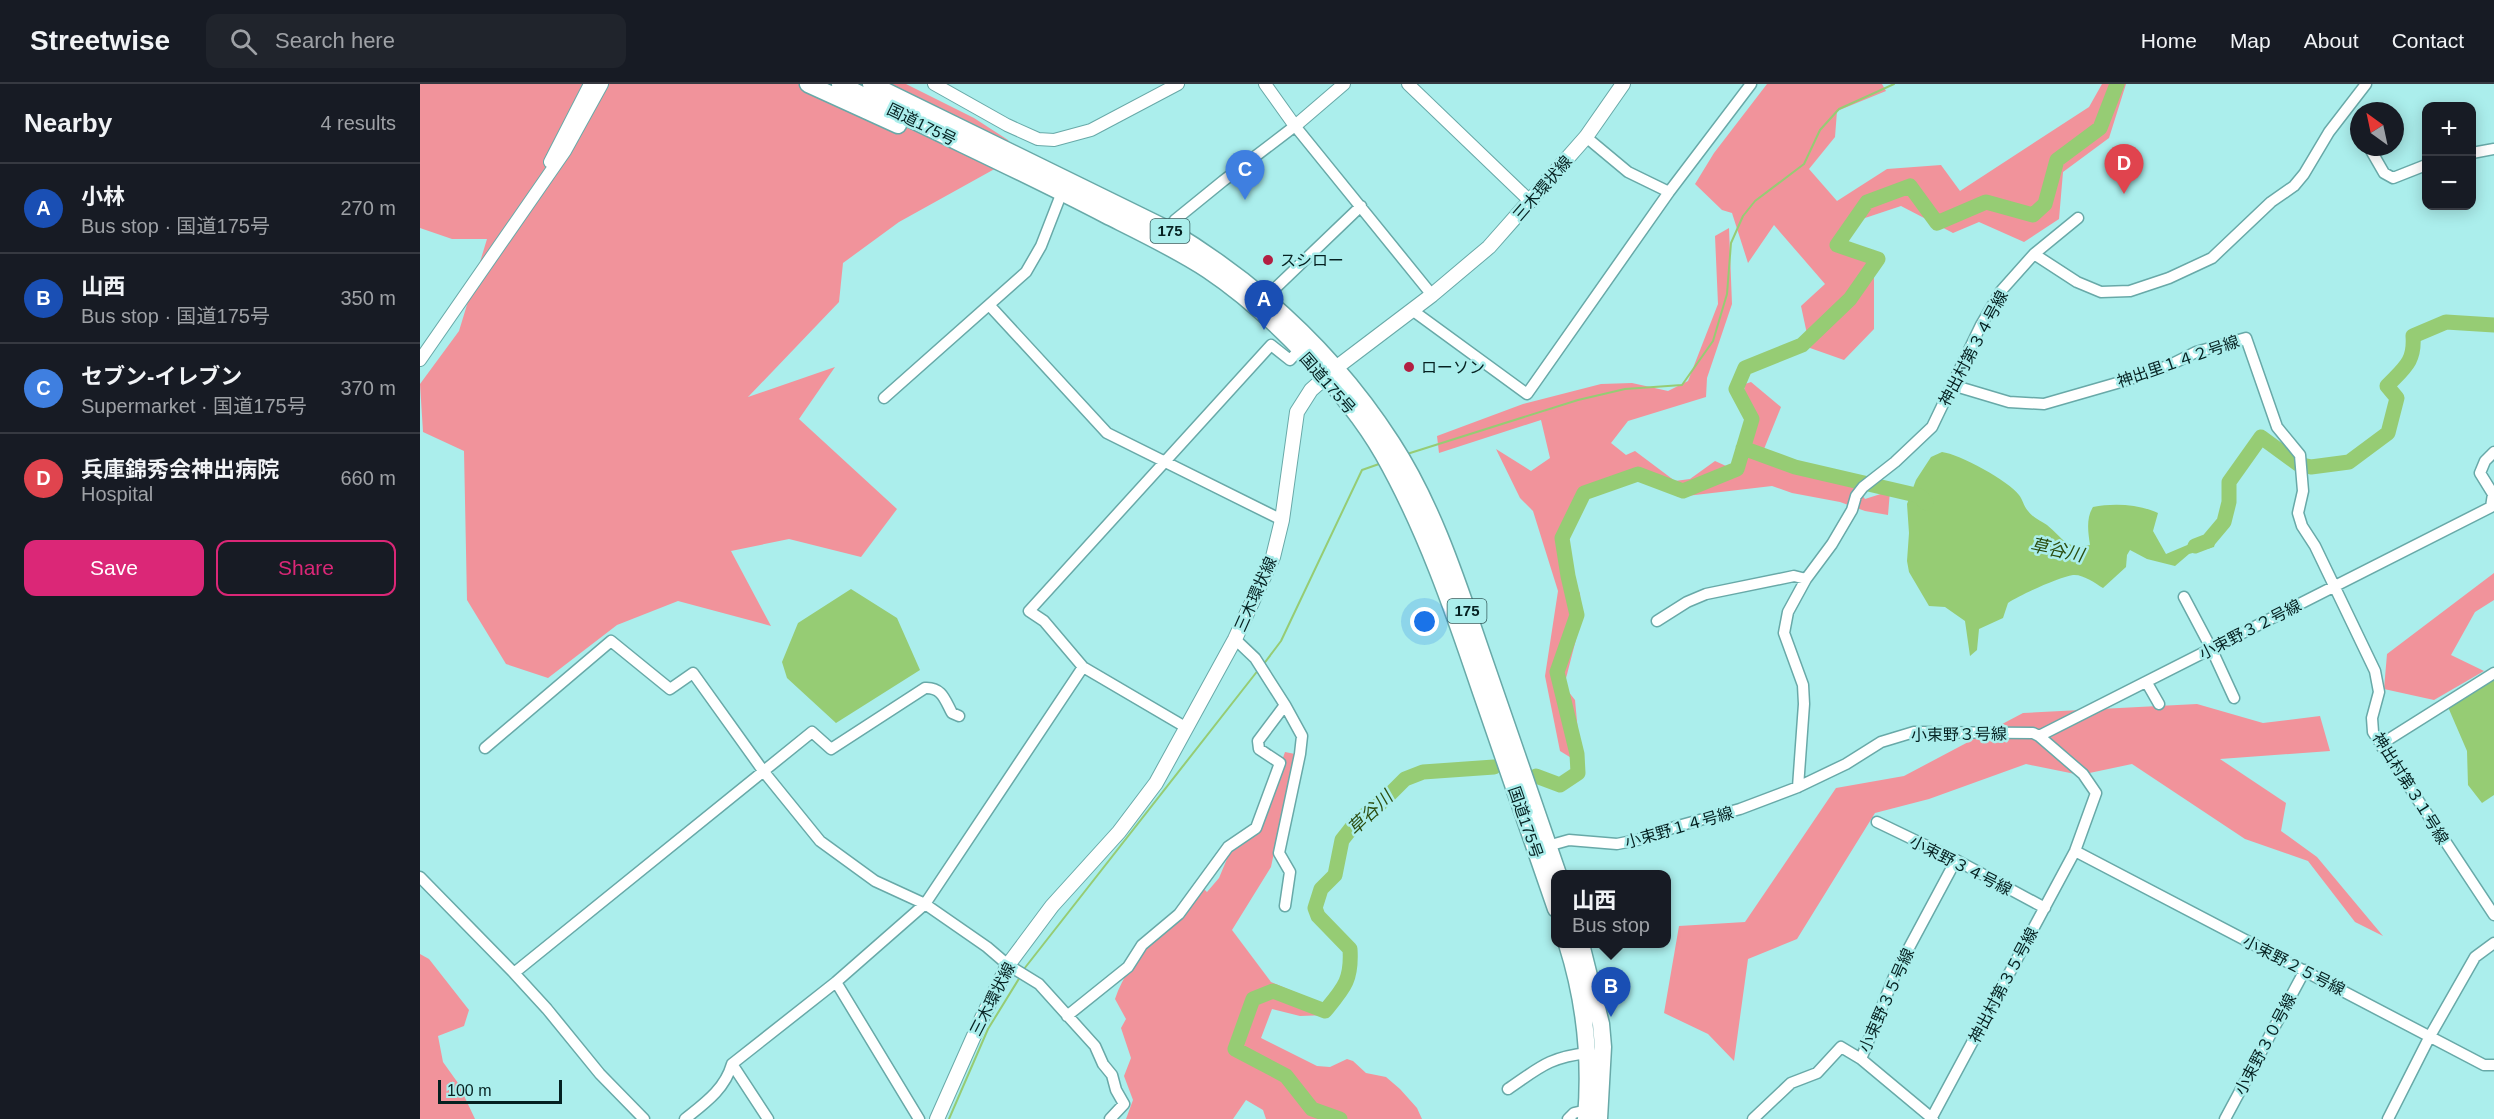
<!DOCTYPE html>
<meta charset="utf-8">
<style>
body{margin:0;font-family:Arial,"Noto Sans JP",sans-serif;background:#20242c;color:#f1f3f6}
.controls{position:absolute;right:18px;top:18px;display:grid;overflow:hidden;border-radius:12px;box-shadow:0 3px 15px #0003}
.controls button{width:54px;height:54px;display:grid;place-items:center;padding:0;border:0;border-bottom:2px solid #363941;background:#171b24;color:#f1f3f6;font:30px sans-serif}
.compass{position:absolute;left:1930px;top:18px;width:54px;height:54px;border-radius:50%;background:#171b24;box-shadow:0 3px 15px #0003;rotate:327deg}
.scale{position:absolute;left:18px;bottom:15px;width:124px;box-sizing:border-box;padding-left:6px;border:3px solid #052121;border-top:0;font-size:16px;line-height:21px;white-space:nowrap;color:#052121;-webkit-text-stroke:4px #abeeec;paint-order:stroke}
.you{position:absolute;left:1005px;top:538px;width:21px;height:21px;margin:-15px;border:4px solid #fff;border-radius:50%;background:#1a73e8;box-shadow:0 0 0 9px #1a73e833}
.badge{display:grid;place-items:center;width:39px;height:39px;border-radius:50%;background:#db2777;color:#fff;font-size:20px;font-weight:700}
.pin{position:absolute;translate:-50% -50px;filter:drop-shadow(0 2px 3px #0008)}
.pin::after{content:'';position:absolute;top:32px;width:21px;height:18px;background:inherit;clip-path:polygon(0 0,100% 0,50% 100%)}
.popup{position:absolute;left:1131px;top:786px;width:120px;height:78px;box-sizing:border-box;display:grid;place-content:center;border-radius:12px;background:#171b24;filter:drop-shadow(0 2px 4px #0005);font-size:20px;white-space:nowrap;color:#9ea1a6}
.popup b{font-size:22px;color:#f1f3f6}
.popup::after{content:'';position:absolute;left:50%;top:100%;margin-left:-12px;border:12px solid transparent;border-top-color:#171b24}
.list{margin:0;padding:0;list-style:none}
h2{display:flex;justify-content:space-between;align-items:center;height:78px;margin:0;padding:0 24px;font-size:26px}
h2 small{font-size:20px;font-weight:400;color:#9ea1a6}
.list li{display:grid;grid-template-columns:39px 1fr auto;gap:18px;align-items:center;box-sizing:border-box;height:90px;padding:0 24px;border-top:2px solid #363941}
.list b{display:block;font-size:22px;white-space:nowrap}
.list p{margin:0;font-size:20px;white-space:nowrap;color:#9ea1a6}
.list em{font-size:20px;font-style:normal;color:#9ea1a6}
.actions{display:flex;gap:12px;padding:18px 24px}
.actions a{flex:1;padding:14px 0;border:2px solid #db2777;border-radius:12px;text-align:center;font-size:21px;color:#db2777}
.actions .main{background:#db2777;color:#fff}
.icon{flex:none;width:33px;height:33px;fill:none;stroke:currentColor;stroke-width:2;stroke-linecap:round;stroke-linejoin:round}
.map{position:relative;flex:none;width:2074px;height:1035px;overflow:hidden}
header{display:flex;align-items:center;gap:36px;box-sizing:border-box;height:84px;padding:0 30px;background:#171b24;border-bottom:2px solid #363941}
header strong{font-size:28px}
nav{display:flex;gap:33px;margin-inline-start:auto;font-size:21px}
.search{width:420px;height:54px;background:#20242c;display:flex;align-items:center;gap:15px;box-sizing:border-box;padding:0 21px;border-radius:12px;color:#9ea1a6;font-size:22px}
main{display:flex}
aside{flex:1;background:#171b24}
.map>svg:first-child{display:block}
.green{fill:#f1939b}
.water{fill:#96cc74}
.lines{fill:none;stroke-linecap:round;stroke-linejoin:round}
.stream{stroke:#96cc74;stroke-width:2}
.river{stroke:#96cc74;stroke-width:15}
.minor-casing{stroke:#68a9a8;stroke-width:13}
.tertiary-casing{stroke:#68a9a8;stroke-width:14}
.secondary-casing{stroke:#68a9a8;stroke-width:16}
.trunk-casing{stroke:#68a9a8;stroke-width:19}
.minor{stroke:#fff;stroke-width:10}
.tertiary{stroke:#fff;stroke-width:12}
.secondary{stroke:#fff;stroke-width:14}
.trunk{stroke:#fff;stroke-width:16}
.poi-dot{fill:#b21f42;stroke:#abeeec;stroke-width:2}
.labels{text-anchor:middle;stroke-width:5;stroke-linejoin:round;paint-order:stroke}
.shield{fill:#abeeec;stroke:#375e5e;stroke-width:1.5}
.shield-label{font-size:15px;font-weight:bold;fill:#052121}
.street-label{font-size:16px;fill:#052121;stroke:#abeeec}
.poi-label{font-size:16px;fill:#052121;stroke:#abeeec;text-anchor:start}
.water-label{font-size:18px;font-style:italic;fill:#2b4d10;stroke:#abeeec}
</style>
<header>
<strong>Streetwise</strong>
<div class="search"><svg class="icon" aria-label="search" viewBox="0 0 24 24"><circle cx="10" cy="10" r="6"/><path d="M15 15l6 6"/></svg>Search here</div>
<nav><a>Home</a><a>Map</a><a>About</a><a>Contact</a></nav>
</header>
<main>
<aside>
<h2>Nearby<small>4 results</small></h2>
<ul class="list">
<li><span class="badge" style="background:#1a4fb4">A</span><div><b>小林</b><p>Bus stop · 国道175号</p></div><em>270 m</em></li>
<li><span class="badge" style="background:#1a4fb4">B</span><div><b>山西</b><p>Bus stop · 国道175号</p></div><em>350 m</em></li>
<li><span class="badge" style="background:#3f7fe0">C</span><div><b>セブン-イレブン</b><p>Supermarket · 国道175号</p></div><em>370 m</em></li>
<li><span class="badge" style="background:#e0444e">D</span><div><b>兵庫錦秀会神出病院</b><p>Hospital</p></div><em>660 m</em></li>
</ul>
<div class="actions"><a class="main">Save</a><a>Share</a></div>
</aside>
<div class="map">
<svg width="2074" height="1035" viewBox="0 0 2074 1035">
<rect width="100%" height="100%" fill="#abeeec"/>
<path class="green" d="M0 0H486L554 34 588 56 598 72 479 138 423 179 419 218 328 313 415 283 379 335 477 425 441 473 369 455 311 467 351 542 258 517 197 541 128 594 86 580 47 516 44 367 3 348 0 300 39 247 67 155H32L0 144Z
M1347 0H1462L1466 7 1417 27 1415 53 1389 85 1417 117 1467 85 1521 81 1540 107 1669 23 1682 0H1706L1689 54 1643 88 1639 135 1604 158 1559 138 1533 149 1481 122 1439 136 1416 167 1454 177V245L1424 276 1390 264 1381 222 1405 200 1354 141 1328 179 1312 129 1302 126 1275 100 1294 69Z
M1309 144 1312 220 1287 294 1286 313 1208 337 1191 359 1206 371 1215 367 1255 397 1270 395 1295 377 1315 386 1327 351 1335 342 1332 324 1324 307 1325 300 1331 298 1361 323 1344 365 1433 399 1445 415 1470 407 1468 431 1445 427 1420 418 1372 409 1352 402 1258 413 1226 389 1202 391 1171 402 1140 460 1141 484 1160 509 1161 536 1144 602 1155 616 1160 669 1153 675 1140 667 1125 592 1138 507 1113 427 1100 414 1076 365 1111 387 1130 374 1121 336 1019 369 1017 352 1103 320 1181 300 1212 299 1248 307 1268 297 1298 220 1295 152Z
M2074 489V516L2055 528 2031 571 2064 587 2014 616 1964 605 1967 570Z
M1777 620 1843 639 1900 632 1910 667 1800 675 1866 719 1861 747 1897 773 1963 852 1935 838 1888 777 1825 755 1712 680 1660 691 1606 680 1509 715 1455 729 1377 855 1328 875 1314 977 1288 950 1244 929 1259 842 1325 838 1416 704 1484 692 1603 629Z
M865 668 875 670 851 783 812 846 851 898 913 924 908 931 880 932 852 925 841 954 897 982 910 983 927 975 933 977 946 989 966 993 980 1005 997 1024 1002 1035H846L843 1026 826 1016 813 1035H706L713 1016 704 992 711 974 701 944 706 935 695 915C711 869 750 838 784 805L787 808 799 794 809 770 836 751Z
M0 870 9 875 49 926 44 942 18 952 23 978 38 999 55 1035H0Z"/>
<path class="water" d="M1522 368C1539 370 1589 397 1599 411 1603 416 1604 423 1608 427 1612 433 1621 437 1627 441 1644 455 1646 466 1670 461 1668 448 1666 434 1673 423 1693 419 1719 420 1738 429L1733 447 1746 470 1791 451 1797 452 1794 463 1769 470 1755 482 1727 475 1710 466 1707 471 1706 483 1683 504C1675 499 1663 490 1653 491 1639 493 1600 511 1588 519L1583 534 1559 545 1557 566 1550 572 1545 537 1525 523 1509 522 1489 488 1487 477 1489 449 1487 420 1496 396 1511 373Z
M431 505 477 534 500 586 416 639 367 594 362 578 378 539Z
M2074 595V711L2062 719 2048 701 2047 667 2028 623Z"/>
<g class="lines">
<path class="stream" d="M987 370 1158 316 1205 305 1262 301 1293 257 1307 210 1311 159 1323 132 1335 117 1384 80 1400 46 1419 25 1474 0
M843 581 861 557 942 386 959 380
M604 885 839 585
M529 1035 568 945 600 893"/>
<path class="river" d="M1323 364 1375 383 1500 412 1506 419
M1775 462 1788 457 1804 438 1809 418V398L1841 353 1878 380 1891 383 1929 378 1968 349 1977 314 1967 302C1984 284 1995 278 1993 252L2026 238 2074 241
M1116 692 1140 701 1158 689 1157 670 1137 588 1157 531 1148 492 1142 454 1164 409 1218 390 1263 407 1317 385 1332 335 1316 305 1325 284 1382 261 1430 215 1458 175 1417 161 1447 118 1490 102 1517 139 1566 118 1613 131 1625 120 1637 76 1680 44 1697 0
M920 1035 892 1025 866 992 815 965 833 915 853 907 905 927C924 904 932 896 930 865L898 832 895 824 901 805 915 791 922 756 937 737 961 719 985 695 1003 688 1074 683"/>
<defs>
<path id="minor" d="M1166 53 1208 88 1249 108
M1949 63 1964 89 1973 94 2006 81
M2052 69 2074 65
M745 150 755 136 803 97 875 42 1012 211
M1614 170 1657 198 1681 208 1710 207 1749 194 1792 174 1851 118 1874 102 1884 90 1909 48 1946 0
M845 214 941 122
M570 222 687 349 862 436
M992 226 1107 310 1249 108 1331 0
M1532 301 1589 318 1624 320 1704 297 1748 282 1776 268 1826 254 1857 343 1880 371 1883 407 1878 429 1882 442 1895 462 1955 587 1959 608 1952 634 1953 648 2074 831
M464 314 606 188 621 162 642 108
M1764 513 1791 564 1814 614
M1237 537 1267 518 1286 510 1374 492 1386 495
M815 555 835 574 865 621 882 652 880 670 859 769 870 788 865 822
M1727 599 1739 620
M767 644 663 583 624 537 609 527 851 261 870 276 879 266
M1619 652 2071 423 2073 410 2060 389 2065 377 2074 368
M1962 663 1966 657 2074 589
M65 664 191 557 250 605 273 589 344 688 400 757 455 797 505 820 567 863 588 881 619 900 675 962 683 980 692 991 696 1006 704 1020 690 1035
M1378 703 1384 620 1383 601 1364 549 1368 528 1386 495 1412 460 1432 426 1436 412 1443 403 1475 378 1512 343 1561 241 1581 207 1614 170 1658 134
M1457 738 1536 776 1625 824
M1124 763 1149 756 1197 760 1217 756 1258 742 1320 725 1378 703 1426 680 1461 658 1494 648 1613 649 1619 652 1663 690 1676 709 1655 767 1511 1035
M1655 767 2064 981H2074
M0 793 94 889 127 925 180 990 224 1035
M94 889 392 648 411 665 505 604C522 603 525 616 532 629L539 632
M416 898 499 1035
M647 932 708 883 722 861 759 830 808 763 836 744 860 679 839 665 838 657 865 621
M312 980 348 1035
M1088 1005C1119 984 1129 973 1168 969
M265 1035C285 1019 305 1005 312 980L416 898 505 820 663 583
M1148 1035 1154 1029 1167 1026
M1333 1035 1371 999 1397 989 1421 963 1441 975
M1513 1035 1441 975 1476 888 1536 776
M1805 1035 1885 886
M1968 1035 2010 952 2055 873 2074 859"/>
<path id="tertiary" d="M514 0 587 41 618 55 634 56 671 46 758 0
M845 0 875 42 924 0
M988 0 1111 118
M130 78 170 0
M0 276 145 67 182 0"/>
<path id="secondary" d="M517 1035 561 936 588 881 632 822 699 748 736 699 815 555 853 473 862 436 877 328 891 306 917 283 1012 211 1069 163 1166 53 1203 0"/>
<path id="trunk" d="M388 0 478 41
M420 0C508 45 598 85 686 131 720 148 756 165 788 186 848 226 927 307 963 370 1005 444 1033 525 1060 605 1085 678 1110 751 1136 825
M451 0 747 145C839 200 914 269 972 359 1013 422 1037 497 1061 567 1087 642 1113 716 1138 790
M1147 860C1165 917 1171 976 1166 1035
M1161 860 1181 940 1183 963 1179 1035"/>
</defs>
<use href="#minor" class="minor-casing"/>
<use href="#tertiary" class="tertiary-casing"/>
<use href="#secondary" class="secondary-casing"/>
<use href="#trunk" class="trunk-casing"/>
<use href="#minor" class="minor"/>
<use href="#tertiary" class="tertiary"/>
<use href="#secondary" class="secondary"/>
<use href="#trunk" class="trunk"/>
</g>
<g class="poi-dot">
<circle cx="848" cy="176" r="6"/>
<circle cx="989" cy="283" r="6"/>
</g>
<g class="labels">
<g class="shield">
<rect x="730.5" y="135" width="39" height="24" rx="4.5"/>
<rect x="1027.5" y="515" width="39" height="24" rx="4.5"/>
</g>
<g class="shield-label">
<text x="750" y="152">175</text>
<text x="1047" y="532">175</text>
</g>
<g class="street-label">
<text transform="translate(502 40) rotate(26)" y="6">国道175号</text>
<text transform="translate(1122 104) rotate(-49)" y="6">三木環状線</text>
<text transform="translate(1553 264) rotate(-62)" y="6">神出村第３４号線</text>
<text transform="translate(1758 277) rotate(-19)" y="6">神出里１４２号線</text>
<text transform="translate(908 299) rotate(49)" y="6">国道175号</text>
<text transform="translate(835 510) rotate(-66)" y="6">三木環状線</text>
<text transform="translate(1830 545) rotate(-27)" y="6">小束野３２号線</text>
<text transform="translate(1539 650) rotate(-1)" y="6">小束野３号線</text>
<text transform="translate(1991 704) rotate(58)" y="6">神出村第３１号線</text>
<text transform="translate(1106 738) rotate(71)" y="6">国道175号</text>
<text transform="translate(1259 743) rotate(-16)" y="6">小束野１４号線</text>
<text transform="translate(1541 781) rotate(27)" y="6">小束野３４号線</text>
<text transform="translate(1874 881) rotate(27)" y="6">小束野２５号線</text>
<text transform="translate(1583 901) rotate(-62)" y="6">神出村第３５号線</text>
<text transform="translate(572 915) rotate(-63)" y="6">三木環状線</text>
<text transform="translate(1466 916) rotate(-66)" y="6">小束野３５号線</text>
<text transform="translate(1845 960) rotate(-62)" y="6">小束野３０号線</text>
</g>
<g class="poi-label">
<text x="860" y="182">スシロー</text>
<text x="1001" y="289">ローソン</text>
</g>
<g class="water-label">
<text transform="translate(1637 466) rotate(12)" y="6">草谷川</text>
<text transform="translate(950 729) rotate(-44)" y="6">草谷川</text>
</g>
</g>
</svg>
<div class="controls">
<button>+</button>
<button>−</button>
</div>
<svg class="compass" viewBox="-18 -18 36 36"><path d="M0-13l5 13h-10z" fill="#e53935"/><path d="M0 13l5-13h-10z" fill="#9ea1a6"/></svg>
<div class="scale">100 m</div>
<div class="you"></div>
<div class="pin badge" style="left:844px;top:246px;background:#1a4fb4">A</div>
<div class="pin badge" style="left:1191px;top:933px;background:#1a4fb4">B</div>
<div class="popup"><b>山西</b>Bus stop</div>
<div class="pin badge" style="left:825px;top:116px;background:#3f7fe0">C</div>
<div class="pin badge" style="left:1704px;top:110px;background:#e0444e">D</div>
</div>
</main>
